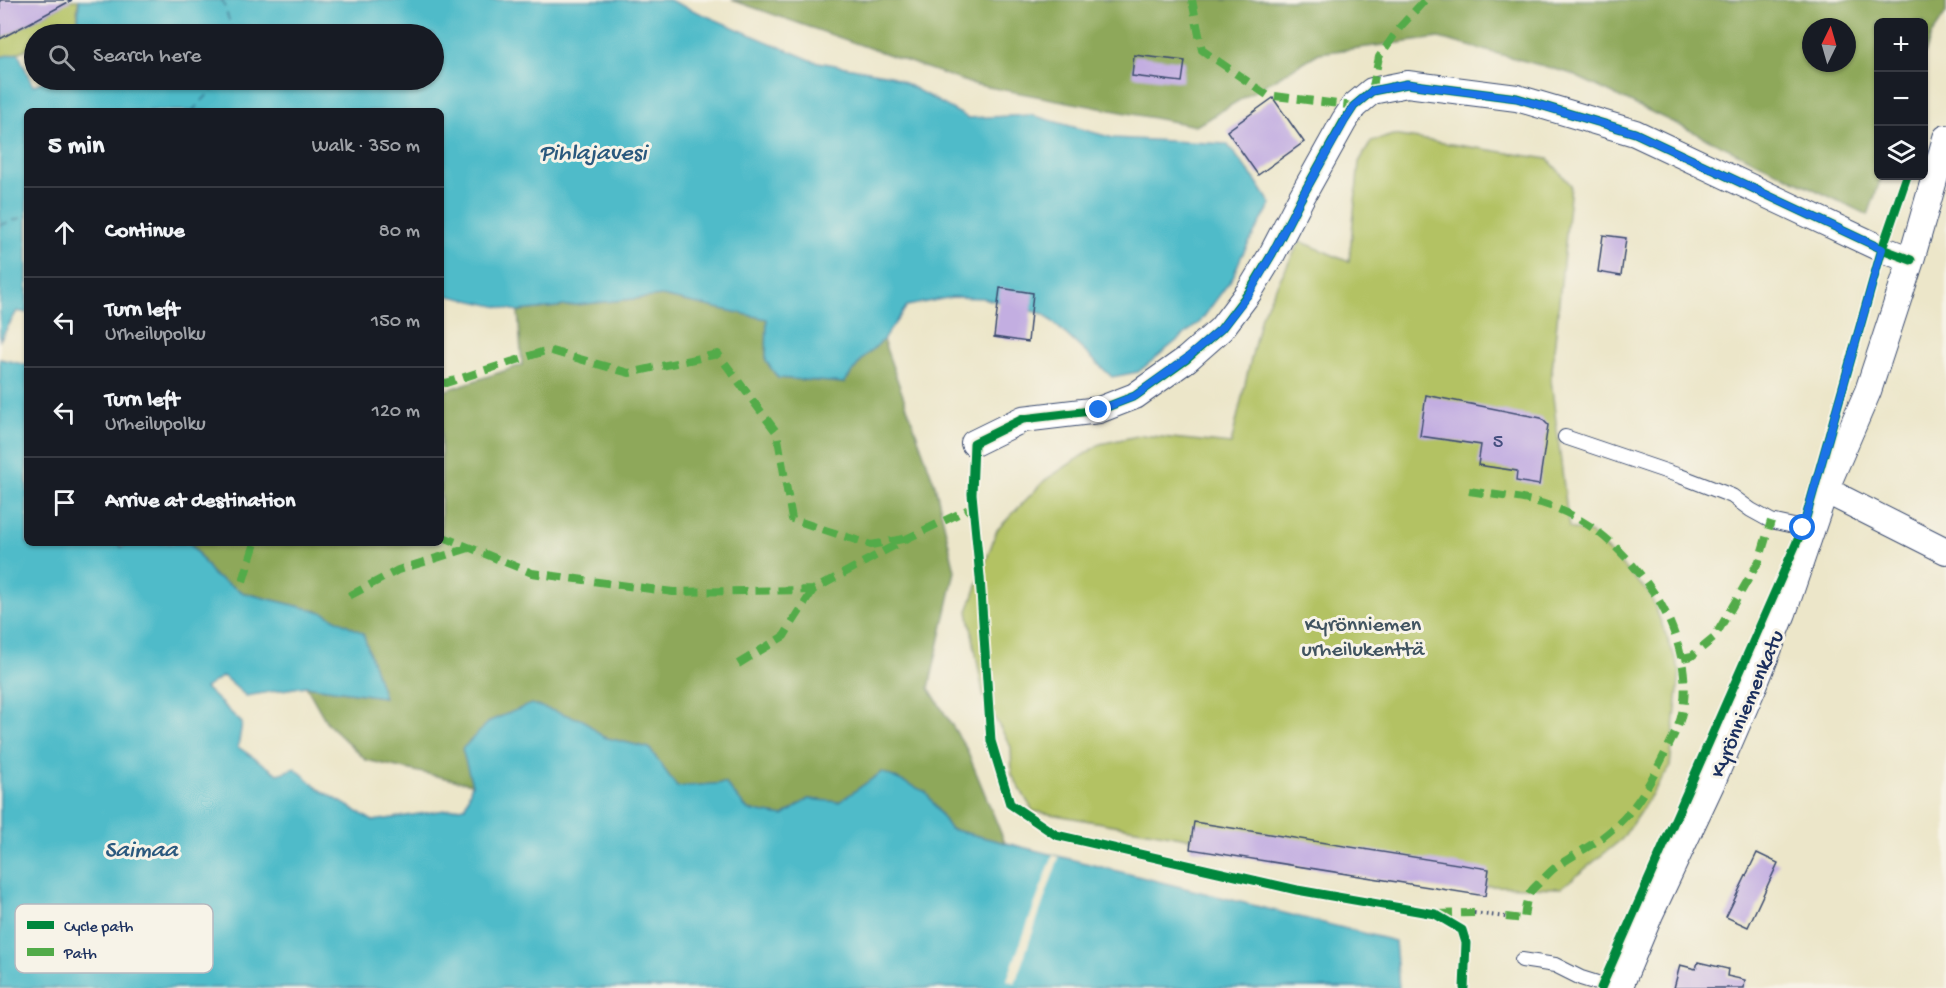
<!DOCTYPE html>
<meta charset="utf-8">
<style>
body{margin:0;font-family:"Gochi Hand",sans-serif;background:#20242c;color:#f1f3f6}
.controls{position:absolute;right:18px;top:18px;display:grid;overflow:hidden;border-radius:9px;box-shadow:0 2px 4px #0004}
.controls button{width:54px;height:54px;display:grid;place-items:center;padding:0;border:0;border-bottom:2px solid #363941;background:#171b24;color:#f1f3f6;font:30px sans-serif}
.compass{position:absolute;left:1802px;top:18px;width:54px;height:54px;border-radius:50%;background:#171b24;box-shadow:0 2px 4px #0004;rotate:5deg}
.stop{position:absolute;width:18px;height:18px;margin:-14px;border:4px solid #1a73e8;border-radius:50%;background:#fff}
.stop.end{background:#1a73e8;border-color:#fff;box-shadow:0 2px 6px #0008}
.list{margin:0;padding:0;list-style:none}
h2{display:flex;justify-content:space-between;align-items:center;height:78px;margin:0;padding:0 24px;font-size:26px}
h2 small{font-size:20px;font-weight:400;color:#9ea1a6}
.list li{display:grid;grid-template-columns:39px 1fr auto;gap:18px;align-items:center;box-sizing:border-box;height:90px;padding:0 24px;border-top:2px solid #363941}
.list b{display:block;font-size:22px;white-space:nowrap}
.list p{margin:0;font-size:20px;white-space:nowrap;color:#9ea1a6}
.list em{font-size:20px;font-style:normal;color:#9ea1a6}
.icon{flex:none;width:33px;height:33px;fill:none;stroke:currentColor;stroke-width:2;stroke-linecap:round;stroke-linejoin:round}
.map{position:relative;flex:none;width:1946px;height:988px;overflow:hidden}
.search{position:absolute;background:#171b24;box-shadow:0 2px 4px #0004;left:24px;top:24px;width:420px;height:66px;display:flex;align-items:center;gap:15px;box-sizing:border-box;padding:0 21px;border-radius:33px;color:#9ea1a6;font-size:22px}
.panel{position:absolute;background:#171b24;box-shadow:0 2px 4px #0004;left:24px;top:108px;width:420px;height:438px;border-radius:9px}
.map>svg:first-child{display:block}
.green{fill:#b3c264;stroke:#677861;stroke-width:1.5}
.forest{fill:#8ea85a;stroke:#546c5c;stroke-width:1.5;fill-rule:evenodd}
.water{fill:#4fbbc9;stroke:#357594;stroke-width:1.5}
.pier{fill:#ece6c9}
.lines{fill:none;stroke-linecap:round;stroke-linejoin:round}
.ferry{stroke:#2b597e;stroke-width:1.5;stroke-dasharray:8 6;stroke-linecap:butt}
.building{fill:#c3aee1}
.lane-casing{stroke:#3a4a6e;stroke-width:16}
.street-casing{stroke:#3a4a6e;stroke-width:28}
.path{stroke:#3a4a6e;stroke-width:4;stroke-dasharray:1.5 4.5;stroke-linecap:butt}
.lane{stroke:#fff;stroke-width:14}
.street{stroke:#fff;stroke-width:26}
.quiet{stroke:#52ab49;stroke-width:8;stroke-dasharray:15 8;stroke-linecap:butt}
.cycleway-casing{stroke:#f7f3e8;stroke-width:13}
.cycleway{stroke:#00873e;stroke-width:9}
.route{stroke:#1a73e8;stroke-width:8}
.labels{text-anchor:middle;stroke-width:6;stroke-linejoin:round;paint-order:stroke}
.number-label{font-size:20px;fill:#454f7f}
.park-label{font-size:22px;fill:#415460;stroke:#f7f3e8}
.street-label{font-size:22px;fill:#1b2f5e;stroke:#f7f3e8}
.water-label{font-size:24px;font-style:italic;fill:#2b597e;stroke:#f7f3e8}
.key{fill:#f7f3e8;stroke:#b5b8bf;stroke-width:1.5}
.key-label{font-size:16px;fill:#1b2f5e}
</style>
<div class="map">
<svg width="1946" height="988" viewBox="0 0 1946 988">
<rect width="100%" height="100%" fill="#f7f3e8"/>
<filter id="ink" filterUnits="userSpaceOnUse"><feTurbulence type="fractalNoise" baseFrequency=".0167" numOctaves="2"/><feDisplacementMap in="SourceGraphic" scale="12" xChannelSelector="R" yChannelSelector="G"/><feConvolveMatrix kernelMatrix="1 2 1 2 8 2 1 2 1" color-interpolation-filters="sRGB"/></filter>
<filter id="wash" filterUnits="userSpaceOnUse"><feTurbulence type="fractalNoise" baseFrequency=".008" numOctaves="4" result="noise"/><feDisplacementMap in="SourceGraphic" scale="24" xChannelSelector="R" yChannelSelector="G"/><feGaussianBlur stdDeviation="1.35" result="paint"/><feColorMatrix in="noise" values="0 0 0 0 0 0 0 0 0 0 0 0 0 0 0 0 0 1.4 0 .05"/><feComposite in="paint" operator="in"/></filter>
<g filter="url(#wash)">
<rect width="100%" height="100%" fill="#ece6c9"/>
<path class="green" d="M61 0H79L77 8 79 25 58 34H34V45L18 53 0 57V39L62 5Z
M1393 135 1548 159 1571 185 1551 380 1569 528 1590 533 1650 594 1680 671 1670 767 1622 839 1561 888 1457 885 1033 811 1012 775 1011 747 984 699 968 611 997 530 1045 480 1100 444 1142 435 1231 444 1261 316 1300 241 1349 262 1359 162 1371 142Z"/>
<path class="forest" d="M732 0H1946V13L1931 36 1924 56V22H1878V176H1882L1868 215 1569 73 1439 38 1319 53 1196 126 972 84ZM1811 27H1847V63H1811Z
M662 296 767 319 766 361 778 378 844 383 864 357 883 340 935 485 955 571 929 688 966 748 1005 843 950 829 926 792 882 772 839 802 808 799 783 816 747 810 725 783 677 787 649 748 603 737 583 720 472 784 366 760 327 723 306 686 384 697 322 612 244 593 214 576 191 543H441V390L444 391 522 365 518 311Z"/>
<path class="water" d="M79 0H669L813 61 890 75 968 118 1031 115 1113 138 1227 144 1256 181 1271 204 1241 257 1233 277 1200 322 1138 372 1112 377 1044 314 983 298 952 297 907 306 883 340 864 357 844 383 778 378 766 361 767 319 662 296 518 311 441 294V111H27V313L17 311 0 340V57L18 53 33 86 44 81V80H434V34H84L78 22Z
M0 359 27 365V543H119L121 547 129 543H190L214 576 244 593 322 612 363 633 384 697 306 686 246 696 223 676 205 688 242 723 238 747 278 774 295 768 319 789 373 821 465 807 472 784 462 749 490 721 531 704 583 720 603 737 649 748 677 787 725 783 748 810 783 816 808 799 839 802 882 772 926 792 950 829 1395 941 1399 988H0Z"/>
<path class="pier" d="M1053 855 1059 857 1015 983 1007 980Z"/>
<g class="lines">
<path class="ferry" d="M222 0 234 34
M192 111 222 80
M0 225 27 216"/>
</g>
<g id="blocks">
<path class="building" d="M0 0H72L0 39Z
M1134 55 1185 61 1182 82 1132 76Z
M1273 98 1304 142 1258 175 1227 131Z
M1603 235 1626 238 1621 276 1598 272Z
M1000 288 1033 293 1028 342 994 337Z
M1426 395 1541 418 1548 425 1539 485 1516 481 1517 471 1478 465 1481 445 1420 436Z
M1194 822 1489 869 1485 896 1190 849Z
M1757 853 1778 863 1748 927 1726 917Z
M1698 962 1728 969 1727 976 1745 980 1744 988H1674L1680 965 1696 969Z"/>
</g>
</g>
<g filter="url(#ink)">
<use href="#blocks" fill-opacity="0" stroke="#3a4a6e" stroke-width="1.5"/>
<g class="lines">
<defs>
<path id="lane" d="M1565 437 1680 476 1732 496 1751 510 1771 521 1812 530
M1522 960 1555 965 1581 978 1613 988"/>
<path id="street" d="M974 443 1023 419 1099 410 1135 396 1187 359 1221 329 1249 292 1272 254 1300 200 1344 121 1354 106 1372 91 1407 84 1517 98 1635 133 1882 249 1911 260
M1825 490 1946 551
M1619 988 1650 914 1712 782 1755 683 1783 613 1825 490 1868 391 1911 260 1946 138"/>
</defs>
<use href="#lane" class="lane-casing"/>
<use href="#street" class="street-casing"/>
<path class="path" d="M1474 913 1506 917"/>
<use href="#lane" class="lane"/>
<use href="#street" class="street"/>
<path class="quiet" d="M1192 0 1202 50 1267 95 1354 106
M1372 91 1379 57 1400 27 1425 0
M26 349H27
M441 382 446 383 548 350 629 373 718 354 777 433 792 519 871 545 908 538
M1469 491C1493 495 1518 497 1541 503 1594 519 1628 554 1658 599 1679 634 1694 686 1678 726 1673 738 1666 751 1660 763 1649 785 1635 809 1616 826 1598 843 1576 853 1556 867 1550 871 1545 878 1539 883 1536 886 1532 889 1530 893 1526 900 1525 910 1524 919L1506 917
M441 536 532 573 673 592 813 590 908 538 973 507
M243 581 255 543
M349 596 398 570 469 548
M1682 658 1692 656 1714 638 1759 561 1771 521
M738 664 784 636 813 590
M1438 914 1474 913"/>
<defs>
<path id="cycleway" d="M1464 988 1466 943 1462 930 1435 914 1297 890 1056 835 1010 804 991 741 980 577 972 494 974 443 1023 419 1099 410 1135 396 1187 359 1221 329 1249 292 1272 254 1300 200 1344 121 1354 106 1372 91 1407 84 1517 98 1635 133 1882 249 1911 260
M1601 988 1803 528 1882 249 1907 176"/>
</defs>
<use href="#cycleway" class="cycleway-casing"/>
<use href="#cycleway" class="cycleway"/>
</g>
</g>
<g class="lines" filter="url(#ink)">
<path class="route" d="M1099 410 1135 396 1186 359 1221 329 1250 292 1272 254 1300 200 1344 122 1354 106 1372 91 1407 84 1516 98 1635 133 1882 249 1803 528"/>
</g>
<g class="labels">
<g class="number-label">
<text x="1498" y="447">5</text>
</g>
<g class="park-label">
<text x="1363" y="630">Kyrönniemen<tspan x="1363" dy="25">urheilukenttä</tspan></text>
</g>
<g class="street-label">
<text transform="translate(1745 703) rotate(-67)" y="8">Kyrönniemenkatu</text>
</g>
<g class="water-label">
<text x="593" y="159">Pihlajavesi</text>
<text x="141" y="856">Saimaa</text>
</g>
</g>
<rect x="15" y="904" width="198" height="69" rx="9" class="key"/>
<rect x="27" y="921" width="27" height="8" fill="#00873e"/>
<rect x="27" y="948" width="27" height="8" fill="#52ab49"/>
<g class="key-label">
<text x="64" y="931">Cycle path</text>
<text x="64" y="958">Path</text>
</g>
</svg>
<div class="controls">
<button>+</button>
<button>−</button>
<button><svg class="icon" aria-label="layers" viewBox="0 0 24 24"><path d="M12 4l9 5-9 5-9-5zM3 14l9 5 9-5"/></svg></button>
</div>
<svg class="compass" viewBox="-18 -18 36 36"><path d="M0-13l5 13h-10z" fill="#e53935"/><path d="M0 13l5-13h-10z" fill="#9ea1a6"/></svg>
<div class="stop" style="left:1803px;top:528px"></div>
<div class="stop end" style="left:1099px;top:410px"></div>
<div class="search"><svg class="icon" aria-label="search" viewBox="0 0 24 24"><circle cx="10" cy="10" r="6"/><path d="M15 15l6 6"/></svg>Search here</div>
<section class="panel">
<h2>5 min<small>Walk · 350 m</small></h2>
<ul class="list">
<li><svg class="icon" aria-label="ahead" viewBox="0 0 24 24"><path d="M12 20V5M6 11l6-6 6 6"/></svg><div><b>Continue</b></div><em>80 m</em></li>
<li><svg class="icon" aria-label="left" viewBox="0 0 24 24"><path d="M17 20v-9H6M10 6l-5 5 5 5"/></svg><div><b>Turn left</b><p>Urheilupolku</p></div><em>150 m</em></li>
<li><svg class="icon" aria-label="left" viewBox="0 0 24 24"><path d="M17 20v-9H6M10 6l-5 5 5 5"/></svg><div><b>Turn left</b><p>Urheilupolku</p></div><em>120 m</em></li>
<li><svg class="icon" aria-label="arrive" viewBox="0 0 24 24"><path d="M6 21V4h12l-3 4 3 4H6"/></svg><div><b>Arrive at destination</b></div></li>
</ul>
</section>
</div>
